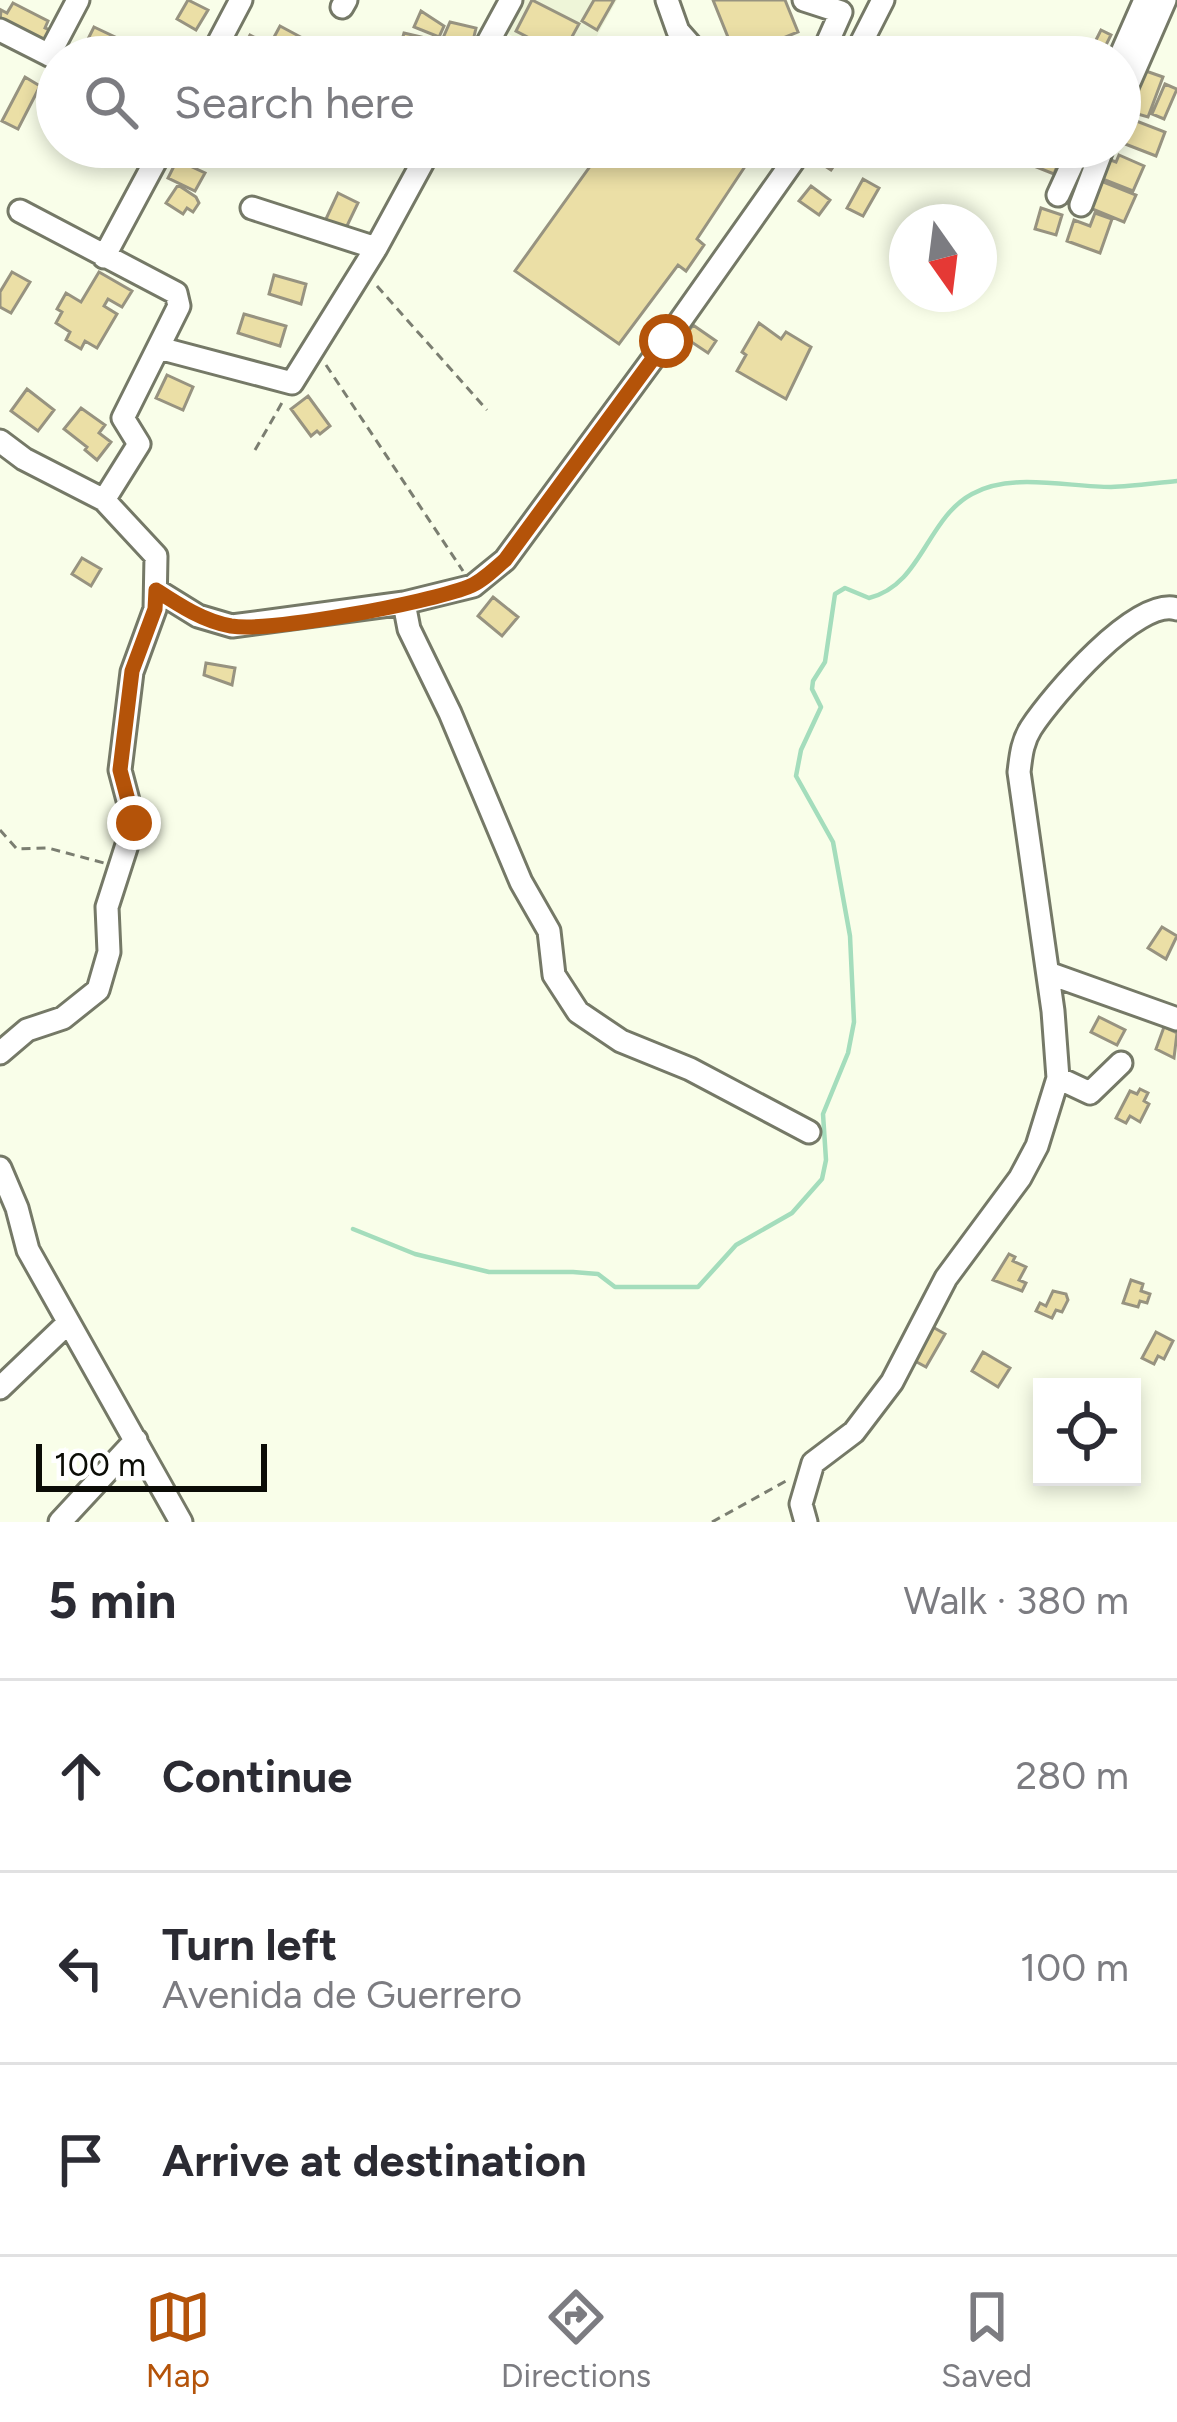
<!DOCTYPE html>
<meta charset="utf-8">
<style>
body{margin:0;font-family:Figtree,sans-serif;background:#f7f7f7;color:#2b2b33}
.controls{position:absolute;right:36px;bottom:36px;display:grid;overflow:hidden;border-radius:0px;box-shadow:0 6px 18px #0003}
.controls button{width:108px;height:108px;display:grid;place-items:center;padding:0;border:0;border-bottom:3px solid #e1e1e2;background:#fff;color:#2b2b33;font:60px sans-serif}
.compass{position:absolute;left:889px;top:204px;width:108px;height:108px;border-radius:50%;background:#fff;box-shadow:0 6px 18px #0003;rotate:166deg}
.scale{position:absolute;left:36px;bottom:30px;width:231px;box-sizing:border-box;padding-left:12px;border:6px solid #0b0c06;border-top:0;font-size:33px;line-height:42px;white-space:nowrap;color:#0b0c06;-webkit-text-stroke:9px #fff;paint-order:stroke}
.stop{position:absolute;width:36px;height:36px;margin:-27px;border:9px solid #b45309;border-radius:50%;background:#fff}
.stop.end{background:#b45309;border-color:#fff;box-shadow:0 3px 12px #0008}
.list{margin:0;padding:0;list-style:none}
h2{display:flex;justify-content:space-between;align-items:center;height:156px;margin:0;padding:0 48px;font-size:51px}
h2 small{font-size:39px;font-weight:400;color:#7c7c81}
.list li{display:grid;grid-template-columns:78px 1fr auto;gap:36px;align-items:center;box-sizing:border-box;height:192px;padding:0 48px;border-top:3px solid #e1e1e2}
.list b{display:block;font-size:45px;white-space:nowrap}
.list p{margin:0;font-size:39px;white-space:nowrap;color:#7c7c81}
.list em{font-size:39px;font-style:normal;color:#7c7c81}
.icon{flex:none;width:66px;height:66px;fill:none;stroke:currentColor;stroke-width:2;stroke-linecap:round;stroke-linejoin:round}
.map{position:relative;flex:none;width:1177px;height:1522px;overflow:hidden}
.search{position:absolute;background:#fff;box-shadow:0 6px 18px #0003;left:36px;right:36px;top:36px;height:132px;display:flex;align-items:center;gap:30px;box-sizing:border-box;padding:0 42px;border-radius:66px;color:#7c7c81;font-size:45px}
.sheet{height:732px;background:#fff}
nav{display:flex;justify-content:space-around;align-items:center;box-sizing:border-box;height:168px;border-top:3px solid #e1e1e2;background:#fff;font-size:33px;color:#7c7c81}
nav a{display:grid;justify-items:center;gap:6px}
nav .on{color:#b45309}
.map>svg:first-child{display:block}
.built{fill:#eef5d8}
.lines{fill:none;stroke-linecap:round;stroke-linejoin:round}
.stream{stroke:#a4ddbc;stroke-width:4.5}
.building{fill:#ebdfa6;stroke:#979380;stroke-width:3}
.minor-casing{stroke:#757967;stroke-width:27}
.path{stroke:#7b7e71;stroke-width:3;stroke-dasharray:9 6;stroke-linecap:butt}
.minor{stroke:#fff;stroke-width:21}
.route{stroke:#b45309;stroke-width:15}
</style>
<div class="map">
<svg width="1177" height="1522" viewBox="0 0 1177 1522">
<rect width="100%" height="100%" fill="#f9fee9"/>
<path class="built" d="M519 0H617L585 57H548L502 30Z"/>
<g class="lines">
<path class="stream" d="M353 1229 415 1254 489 1272H573L598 1274 615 1287H698L736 1245 792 1213 822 1179 826 1160 823 1114 848 1053 854 1022 850 936 833 842 796 776 801 750 821 707 812 689 813 681 825 662 835 594 845 588 869 598C922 585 926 519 972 494 1011 472 1068 487 1111 487 1133 486 1155 483 1177 481"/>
</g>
<path class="building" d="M188 0 208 10 196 30 177 19Z
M532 0 579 24 562 55 516 31Z
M594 0H614L597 30 582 21Z
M713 0H785L798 32 736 57Z
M13 3 48 21 45 28 50 30 41 47 0 21 1 10 7 13Z
M421 11 444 26 439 37 414 27Z
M450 22 476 28 472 45 443 38Z
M280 26 310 42 302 57 272 41Z
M94 27 134 46 128 57 87 41Z
M1101 30 1111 35 1100 57 1067 54 1072 43 1090 52Z
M404 33 443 42 439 57 394 51 396 39 402 40Z
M250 35 285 53 282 57H250L241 52Z
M1143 70 1163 77 1148 117 1127 111Z
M25 77 40 86 18 129 2 121Z
M1165 84 1177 89 1164 119 1152 114Z
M1126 117 1165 132 1156 156 1120 142Z
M604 147H720L746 165 697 239 704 245 686 271 678 265 619 344 515 271Z
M817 147 840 157 831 170 811 157Z
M1032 147 1063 151 1054 174 1026 163Z
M1119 155 1144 166 1133 191 1100 178 1108 159 1116 162Z
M177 160 205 173 195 191 168 178Z
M863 179 879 188 863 216 847 208Z
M1096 179 1136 195 1124 222 1085 206Z
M178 185 196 197 199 203 193 212 187 208 183 214 166 203Z
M811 186 830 200 819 215 799 201Z
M338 193 358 203 345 230 325 221Z
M1041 208 1062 215 1056 235 1035 229Z
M1095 213 1112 219 1100 253 1067 241 1074 220 1090 226Z
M12 272 30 282 11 313 0 307V292Z
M99 272 132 291 122 307 108 299 104 306 117 314 97 348 85 341 81 349 66 340 70 332 56 323 62 312 57 309 66 293 81 302Z
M274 275 306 284 301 304 269 294Z
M244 314 286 326 280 346 238 333Z
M759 323 781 339 786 332 811 347 786 399 737 371 746 355 742 352Z
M693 325 716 341 708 353 684 337Z
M167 375 193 387 183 410 156 398Z
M27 389 54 410 38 431 11 411Z
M308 396 330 426 320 434 317 431 311 436 291 409Z
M81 408 105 425 99 433 111 442 97 460 85 450 87 447 64 429Z
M82 558 101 569 91 586 72 574Z
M493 597 518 617 502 636 478 616Z
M206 663 235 668 232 685 204 675Z
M1162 927 1177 936 1166 959 1148 948Z
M1099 1017 1125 1030 1117 1045 1091 1032Z
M1164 1027 1177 1033 1174 1058 1156 1049Z
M1140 1089 1148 1093 1144 1101 1149 1104 1140 1122 1130 1116 1126 1123 1116 1118 1130 1091 1137 1094Z
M1009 1254 1015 1257 1013 1261 1026 1267 1019 1280 1026 1283 1022 1291 993 1280Z
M1131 1280 1143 1284 1141 1291 1150 1294 1147 1303 1140 1301 1138 1307 1123 1303Z
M1053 1291 1066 1294 1068 1300 1062 1312 1056 1310 1052 1318 1036 1311 1040 1303 1046 1306Z
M931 1326 945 1334 926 1367 913 1360Z
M1156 1332 1173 1341 1164 1359 1158 1356 1154 1364 1142 1358Z
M983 1352 1010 1368 998 1387 972 1371Z"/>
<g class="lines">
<defs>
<path id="minor" d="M667 0 678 31 701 57
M804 0 841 12 821 57
M342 7 346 0
M0 30 57 59
M49 55 78 0
M211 57 241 0
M480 57 511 0
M854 57 883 0
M1120 57 1145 0
M1120 103 1165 0
M803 147 666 341 505 560 473 586 404 603 409 629 450 713 521 882 549 931 554 975 578 1012 621 1041 690 1069 809 1132
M1058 195 1080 147
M1081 205 1103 147
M252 208 376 248
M20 211 176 293 179 306 123 418 139 444 104 500
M104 257 163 147
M159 348 292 383 376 248 431 147
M0 441 24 459 104 500 156 556 155 609 132 672 120 770 134 823 107 907 109 952 98 990 63 1018 27 1030 0 1053
M156 590 198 616 232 626 404 603
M1048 973 1177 1019
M1058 1078 1090 1093 1121 1063
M0 1168 17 1208 28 1250 181 1522
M0 1388 68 1323
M60 1522 136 1440
M806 1522 801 1504 813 1463 854 1432 892 1382 946 1278 1020 1178 1037 1146 1058 1078 1053 1011 1019 772C1021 756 1022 742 1031 728 1052 696 1137 596 1177 609"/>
</defs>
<use href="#minor" class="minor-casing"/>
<path class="path" d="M377 286 487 410
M326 365 463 571
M255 450 283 401
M0 830 17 849 48 848 104 863
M712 1522 786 1481"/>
<use href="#minor" class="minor"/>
</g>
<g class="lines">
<path class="route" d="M134 823 120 770 132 671 155 609 156 590C179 605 203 621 231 626 273 632 426 603 468 587 482 582 494 569 505 560L666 341"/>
</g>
</svg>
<div class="controls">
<button><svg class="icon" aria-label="locate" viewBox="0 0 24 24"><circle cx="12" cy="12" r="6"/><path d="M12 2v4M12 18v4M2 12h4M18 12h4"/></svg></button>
</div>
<svg class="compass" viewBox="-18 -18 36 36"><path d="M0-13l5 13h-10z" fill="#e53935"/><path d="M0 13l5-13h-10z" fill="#7c7c81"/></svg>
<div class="scale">100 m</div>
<div class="stop" style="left:666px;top:341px"></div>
<div class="stop end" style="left:134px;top:823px"></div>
<div class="search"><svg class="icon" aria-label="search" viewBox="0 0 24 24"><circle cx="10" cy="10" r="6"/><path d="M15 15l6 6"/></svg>Search here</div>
</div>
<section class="sheet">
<h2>5 min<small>Walk · 380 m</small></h2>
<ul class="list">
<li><svg class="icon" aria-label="ahead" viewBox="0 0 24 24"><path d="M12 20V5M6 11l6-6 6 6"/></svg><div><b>Continue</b></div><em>280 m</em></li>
<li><svg class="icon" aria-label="left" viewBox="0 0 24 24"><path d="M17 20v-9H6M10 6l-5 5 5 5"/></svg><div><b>Turn left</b><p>Avenida de Guerrero</p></div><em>100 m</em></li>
<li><svg class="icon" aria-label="arrive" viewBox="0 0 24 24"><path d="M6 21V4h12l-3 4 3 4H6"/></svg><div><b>Arrive at destination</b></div></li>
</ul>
</section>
<nav>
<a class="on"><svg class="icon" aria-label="map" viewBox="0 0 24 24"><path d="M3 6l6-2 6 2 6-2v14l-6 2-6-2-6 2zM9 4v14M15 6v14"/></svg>Map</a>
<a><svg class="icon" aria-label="directions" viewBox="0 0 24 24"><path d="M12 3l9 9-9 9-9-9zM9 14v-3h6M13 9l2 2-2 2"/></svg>Directions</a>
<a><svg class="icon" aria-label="saved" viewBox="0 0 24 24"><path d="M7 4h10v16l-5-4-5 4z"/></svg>Saved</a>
</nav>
